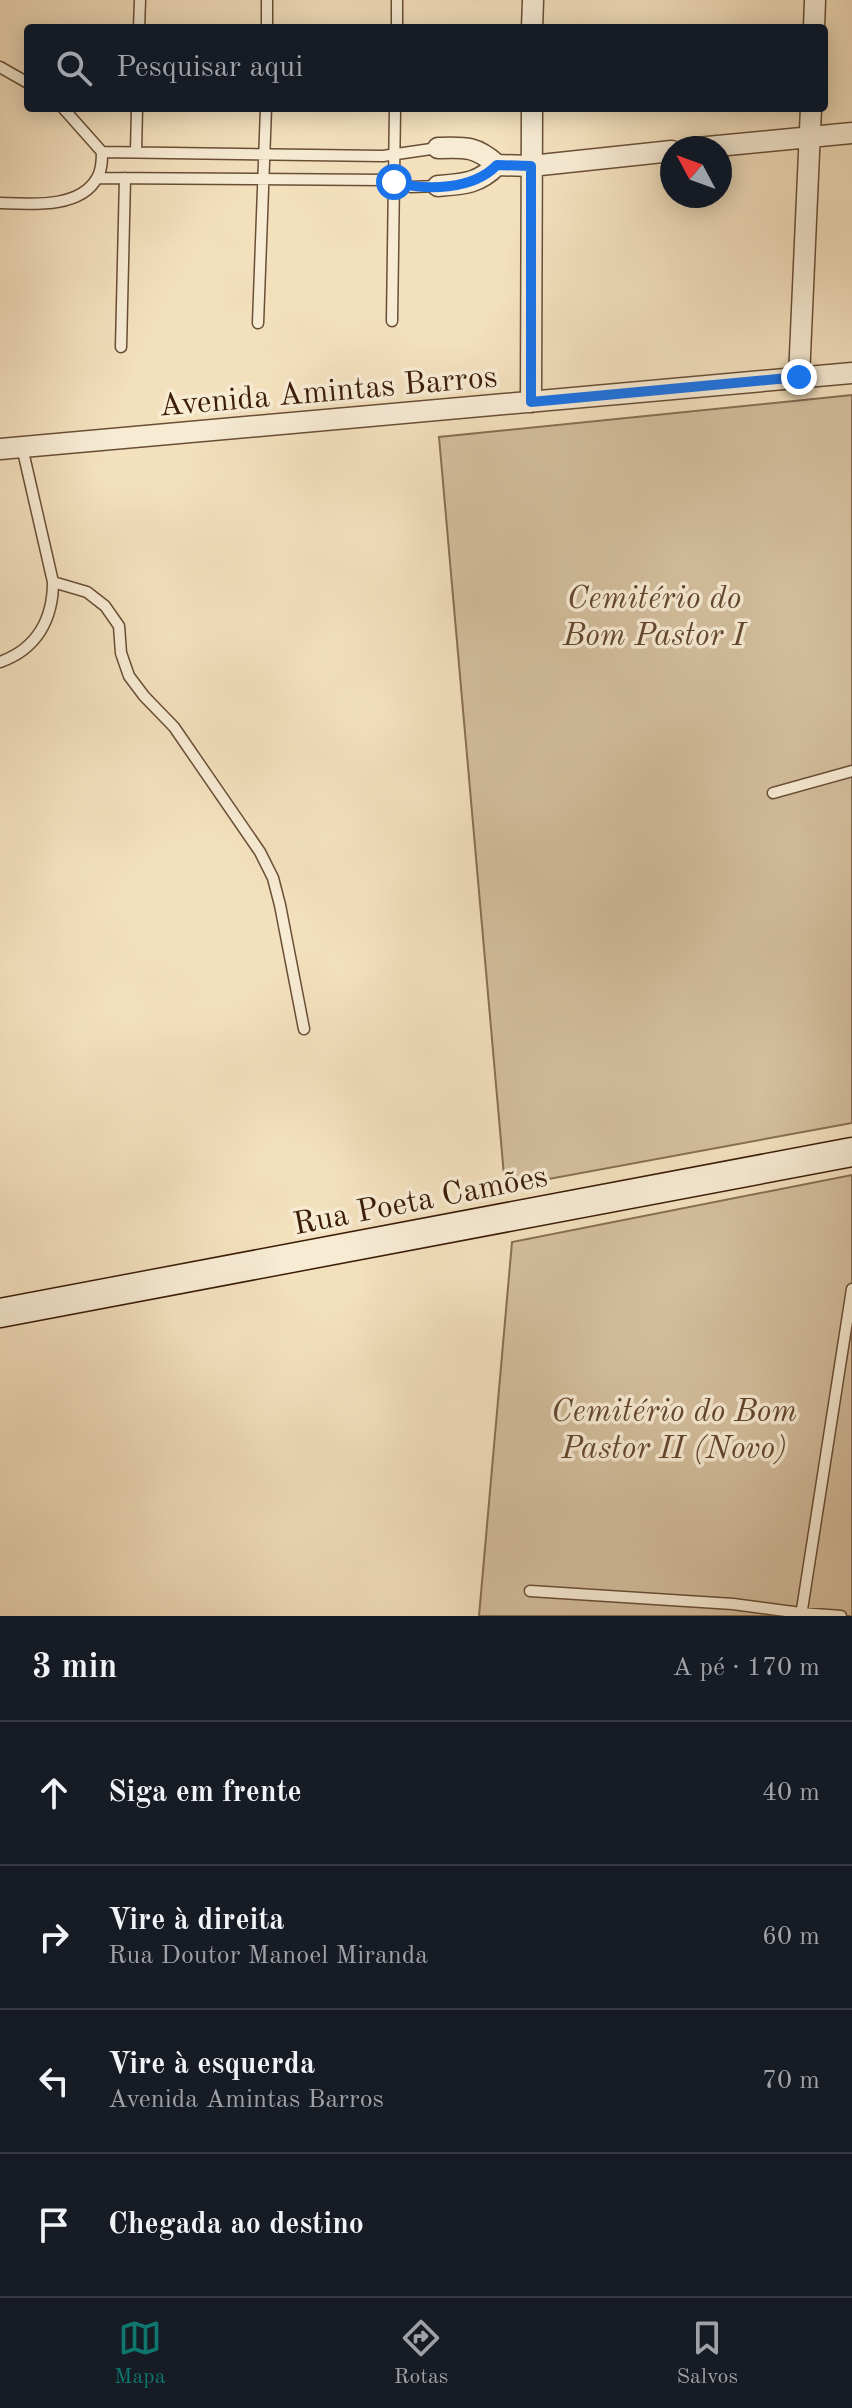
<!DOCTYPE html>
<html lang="pt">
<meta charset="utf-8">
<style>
body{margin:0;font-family:"Old Standard TT",serif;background:#20242c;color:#f1f3f6}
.compass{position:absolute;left:660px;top:136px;width:72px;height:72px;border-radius:50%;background:#171b24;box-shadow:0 4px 20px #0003;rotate:311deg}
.stop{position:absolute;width:24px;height:24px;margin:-18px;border:6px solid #1a73e8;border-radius:50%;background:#fff}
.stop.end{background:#1a73e8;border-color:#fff;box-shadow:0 2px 8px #0008}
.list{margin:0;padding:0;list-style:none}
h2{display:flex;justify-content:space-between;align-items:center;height:104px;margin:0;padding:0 32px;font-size:34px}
h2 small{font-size:26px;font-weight:400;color:#9ea1a6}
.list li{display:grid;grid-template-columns:52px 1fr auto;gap:24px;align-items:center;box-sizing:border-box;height:144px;padding:0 32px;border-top:2px solid #363941}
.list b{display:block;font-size:30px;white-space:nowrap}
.list p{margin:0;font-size:26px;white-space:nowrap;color:#9ea1a6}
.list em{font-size:26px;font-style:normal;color:#9ea1a6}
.icon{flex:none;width:44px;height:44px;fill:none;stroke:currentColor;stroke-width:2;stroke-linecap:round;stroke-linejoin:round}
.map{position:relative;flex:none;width:852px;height:1616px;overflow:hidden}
.search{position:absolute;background:#171b24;box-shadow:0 4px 20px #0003;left:24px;right:24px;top:24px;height:88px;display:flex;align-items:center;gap:20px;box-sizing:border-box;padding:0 28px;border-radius:8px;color:#9ea1a6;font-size:30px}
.sheet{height:680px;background:#171b24}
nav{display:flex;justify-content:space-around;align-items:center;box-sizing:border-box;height:112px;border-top:2px solid #363941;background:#171b24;font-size:22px;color:#9ea1a6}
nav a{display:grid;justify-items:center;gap:4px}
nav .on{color:#0f766e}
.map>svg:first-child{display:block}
.green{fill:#d4bf9e;stroke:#886e53;stroke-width:2}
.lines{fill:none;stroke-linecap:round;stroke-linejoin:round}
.lane-casing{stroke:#6a4e35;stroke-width:13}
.street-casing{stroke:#6a4e35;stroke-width:23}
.secondary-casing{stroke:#3c1d08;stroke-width:31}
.lane{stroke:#f7ebd4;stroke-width:10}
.street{stroke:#f7ebd4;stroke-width:20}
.secondary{stroke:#f7ebd4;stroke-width:28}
.route{stroke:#1a73e8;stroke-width:10}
.labels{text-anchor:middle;stroke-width:7;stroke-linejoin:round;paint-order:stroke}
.street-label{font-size:32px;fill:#3c1d08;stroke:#f7ebd4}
.park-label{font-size:32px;font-style:italic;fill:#62462e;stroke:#f7ebd4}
</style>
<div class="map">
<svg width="852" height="1616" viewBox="0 0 852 1616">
<rect width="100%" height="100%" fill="#f3e0bd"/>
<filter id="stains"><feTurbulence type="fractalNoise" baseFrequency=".0025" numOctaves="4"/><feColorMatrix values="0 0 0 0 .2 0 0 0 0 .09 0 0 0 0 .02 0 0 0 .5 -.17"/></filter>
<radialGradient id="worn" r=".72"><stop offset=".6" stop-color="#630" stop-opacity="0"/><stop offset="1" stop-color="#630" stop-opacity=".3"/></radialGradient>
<path class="green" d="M852 395V1123L505 1187 439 437Z
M852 1175V1616H479L512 1242Z"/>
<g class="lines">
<defs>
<path id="lane" d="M139 28 140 0
M267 28V0
M397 28V0
M0 67 28 83
M102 152 383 156 438 148
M136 152 137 108
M97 178 386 180 411 187 438 186
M0 203C30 204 80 209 97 178 102 170 102 160 102 152L63 108
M392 321 395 108
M258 323 266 108
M121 347 125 178
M53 582 87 592 105 606 119 626 121 653 129 676 144 696 174 727 260 852 273 878 280 905 304 1029
M0 662C37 649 53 619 53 582L22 447
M773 793 852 771
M530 1591 733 1604 801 1613 841 1616
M801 1616 852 1289"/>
<path id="street" d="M532 28 533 0
M814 28 815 0
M438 148C465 147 476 146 497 165
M697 148 852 133
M438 186C463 184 478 184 497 165L531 166 672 151
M799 377 811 108
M531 402 532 108
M0 449 852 373"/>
<path id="secondary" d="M0 1313 852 1152"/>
</defs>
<use href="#lane" class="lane-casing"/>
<use href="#street" class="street-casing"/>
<use href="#secondary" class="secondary-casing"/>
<use href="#lane" class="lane"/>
<use href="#street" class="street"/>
<use href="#secondary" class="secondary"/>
</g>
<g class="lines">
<path class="route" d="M394 182C426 191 473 190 497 165L531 166V402L799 377"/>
</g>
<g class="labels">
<g class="street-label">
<text transform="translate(328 390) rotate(-5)" y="11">Avenida Amintas Barros</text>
<text transform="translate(420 1199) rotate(-11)" y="11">Rua Poeta Camões</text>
</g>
<g class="park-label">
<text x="654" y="608">Cemitério do<tspan x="654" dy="37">Bom Pastor I</tspan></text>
<text x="674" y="1421">Cemitério do Bom<tspan x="674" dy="37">Pastor II (Novo)</tspan></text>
</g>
</g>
<rect width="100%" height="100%" filter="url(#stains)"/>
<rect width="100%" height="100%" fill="url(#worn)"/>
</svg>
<svg class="compass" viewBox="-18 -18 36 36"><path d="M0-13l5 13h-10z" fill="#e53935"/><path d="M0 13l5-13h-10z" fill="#9ea1a6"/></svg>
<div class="stop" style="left:394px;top:182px"></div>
<div class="stop end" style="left:799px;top:377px"></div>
<div class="search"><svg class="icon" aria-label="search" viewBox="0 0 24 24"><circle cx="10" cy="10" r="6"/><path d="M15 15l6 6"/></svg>Pesquisar aqui</div>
</div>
<section class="sheet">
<h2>3 min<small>A pé · 170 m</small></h2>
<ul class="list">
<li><svg class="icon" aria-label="ahead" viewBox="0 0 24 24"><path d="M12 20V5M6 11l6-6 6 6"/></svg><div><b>Siga em frente</b></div><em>40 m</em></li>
<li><svg class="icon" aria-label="right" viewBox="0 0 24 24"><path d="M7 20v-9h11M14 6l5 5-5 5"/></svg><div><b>Vire à direita</b><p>Rua Doutor Manoel Miranda</p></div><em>60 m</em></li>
<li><svg class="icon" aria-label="left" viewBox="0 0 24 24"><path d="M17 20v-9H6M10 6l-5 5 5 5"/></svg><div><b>Vire à esquerda</b><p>Avenida Amintas Barros</p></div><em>70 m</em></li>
<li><svg class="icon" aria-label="arrive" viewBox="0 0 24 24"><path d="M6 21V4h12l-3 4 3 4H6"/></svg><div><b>Chegada ao destino</b></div></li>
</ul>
</section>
<nav>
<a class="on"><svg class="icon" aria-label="map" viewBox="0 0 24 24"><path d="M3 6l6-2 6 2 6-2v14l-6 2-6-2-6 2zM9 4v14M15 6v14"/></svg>Mapa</a>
<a><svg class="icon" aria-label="directions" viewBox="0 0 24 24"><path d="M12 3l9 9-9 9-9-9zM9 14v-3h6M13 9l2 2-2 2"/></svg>Rotas</a>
<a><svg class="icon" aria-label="saved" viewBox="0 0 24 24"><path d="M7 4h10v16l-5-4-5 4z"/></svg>Salvos</a>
</nav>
